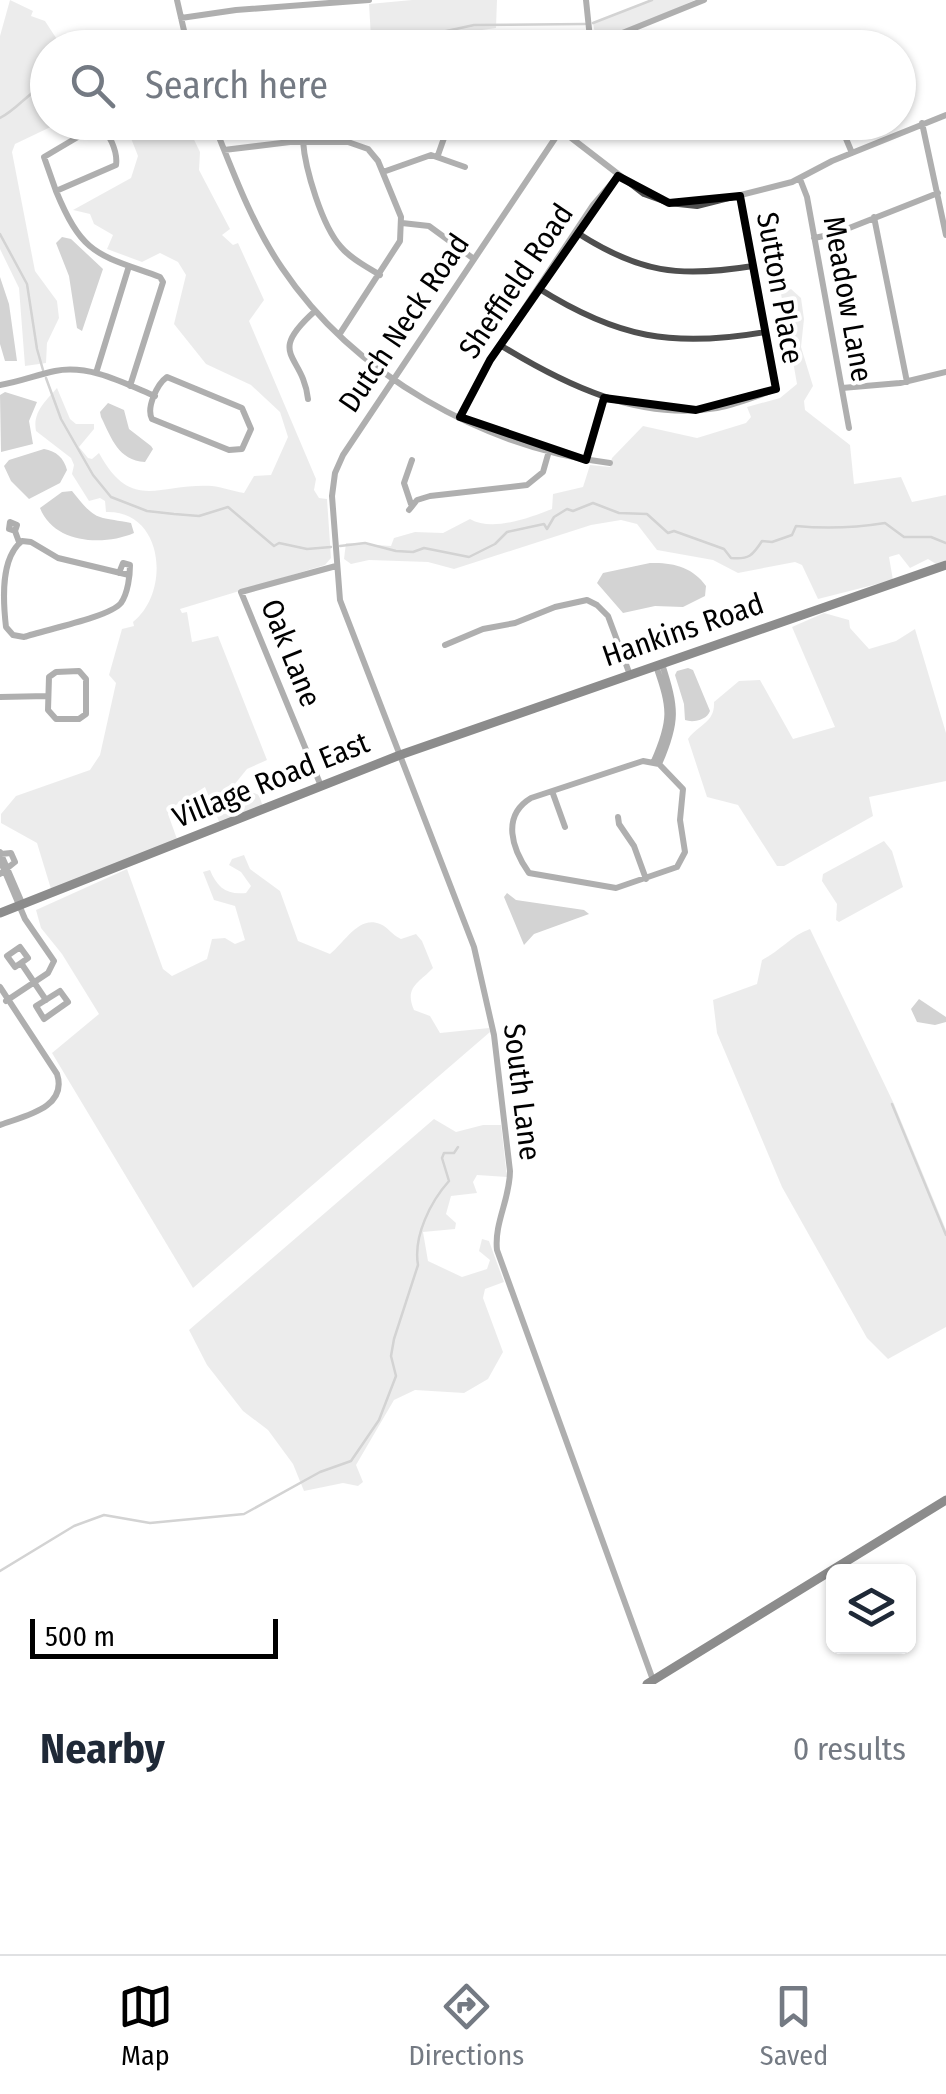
<!DOCTYPE html>
<style>
body{margin:0;font-family:"Fira Sans Condensed",sans-serif;background:#f6f6f7;color:#1f2937}
.controls{position:absolute;right:30px;bottom:30px;display:grid;overflow:hidden;border-radius:15px;box-shadow:0 2px 8px #0004}
.controls button{width:90px;height:90px;display:grid;place-items:center;padding:0;border:0;border-bottom:2px solid #e0e1e3;background:#fff;color:#1f2937;font:50px sans-serif}
.scale{position:absolute;left:30px;bottom:25px;width:248px;box-sizing:border-box;padding-left:10px;border:5px solid #000;border-top:0;font-size:28px;line-height:35px;white-space:nowrap;color:#000;-webkit-text-stroke:8px #fff;paint-order:stroke}
.list{margin:0;padding:0;list-style:none}
h2{display:flex;justify-content:space-between;align-items:center;height:130px;margin:0;padding:0 40px;font-size:42px}
h2 small{font-size:32px;font-weight:400;color:#747a83}
.icon{flex:none;width:55px;height:55px;fill:none;stroke:currentColor;stroke-width:2;stroke-linecap:round;stroke-linejoin:round}
.map{position:relative;flex:none;width:946px;height:1684px;overflow:hidden}
.search{position:absolute;background:#fff;box-shadow:0 2px 8px #0004;left:30px;right:30px;top:30px;height:110px;display:flex;align-items:center;gap:25px;box-sizing:border-box;padding:0 35px;border-radius:55px;color:#747a83;font-size:38px}
.sheet{height:270px;background:#fff}
nav{display:flex;justify-content:space-around;align-items:center;box-sizing:border-box;height:140px;border-top:2px solid #e0e1e3;background:#fff;font-size:28px;color:#747a83}
nav a{display:grid;justify-items:center;gap:5px}
nav .on{color:#000}
.map>svg:first-child{display:block}
.green{fill:#d6d6d6}
.water{fill:#9d9d9d}
.lines{fill:none;stroke-linecap:round;stroke-linejoin:round}
.stream{stroke:#9d9d9d;stroke-width:2.5}
.minor{stroke:#4f4f4f;stroke-width:6}
.major{stroke:#000;stroke-width:9}
.marked{fill:none;stroke:#000;stroke-width:8;stroke-linejoin:round}
.labels{text-anchor:middle;stroke-width:8;stroke-linejoin:round;paint-order:stroke}
.street-label{font-size:30px;fill:#000;stroke:#fff}
</style>
<div class="map">
<svg width="946" height="1684" viewBox="0 0 946 1684">
<rect width="100%" height="100%" fill="#fff"/>
<path class="green" d="M10 0 33 11 31 16 45 21 62 47 48 48V122L59 123 15 144 12 152 35 271 57 301 59 318 47 343 46 363 25 366 19 288 0 249V36Z
M412 0H497L496 28 413 40 371 38 369 4Z
M652 0H695C671 10 619 39 595 34L593 23Z
M125 123H186L200 152 199 170 230 229 222 235 233 245 238 243 264 300 249 321 316 479 314 490 319 498 327 499 331 558 325 565 180 609 182 613 187 612 192 642 218 636 267 760 247 769 234 785 259 795 263 807 220 824 205 787 171 808 168 814 177 839 51 889 37 843 1 823V814L16 796 90 770 100 755 116 683 109 675 122 629 134 626 133 622C171 592 164 510 106 512L105 501 100 498 89 501 72 474 74 465 71 458 36 431C32 411 48 399 57 388L70 419 76 424H94V429L79 447 88 458 92 459 99 453C132 513 158 483 212 486 222 487 233 491 244 493L254 476 271 475 288 437 280 412 251 385 206 364 174 324 186 275 178 262 160 253 142 262 107 249 113 235 94 224 90 214 73 210 131 178 138 156Z
M791 289 801 298 804 319 801 347 813 386 804 401 805 410 850 445 854 484 901 477 912 502 946 495V560L936 564 928 559 910 568 899 554 889 557 893 580 818 599 802 565 795 562 738 573 713 560 657 550 637 524 621 520 591 525 454 569 428 562 369 560 351 564 344 559 346 543 391 546 394 538 415 532 443 533 470 519C492 532 529 518 552 509L553 494 583 487 590 465 610 467 612 458 643 426 697 438 746 423 751 417 747 407 780 398 797 384 781 294Z
M824 613 849 620 850 628 869 649 896 641 915 629 946 733V781L869 797 873 816 784 866H777L738 805 707 797 688 739C699 724 715 723 714 702L739 681 760 680 793 739 835 727 792 627Z
M884 841 892 851 903 887 839 922 836 920 837 904 822 881 823 874Z
M244 855 250 869 280 891 298 941 330 954C344 943 359 915 380 924 388 927 392 935 401 939L416 934 422 941 433 968C419 983 404 987 414 1010L430 1016 440 1033 489 1028 490 1032 193 1288 52 1053 99 1014 62 954 41 928 36 910 127 869 163 969 172 976 207 959 212 939 225 938 235 944 245 940 235 906 214 900 203 872 210 870C217 887 226 895 246 893L251 886 241 872 229 865 232 859Z
M810 929 894 1104 946 1230V1327L888 1359 867 1338 782 1187 717 1033 713 1000 757 984 762 960C780 951 792 935 810 929Z
M434 1119 456 1132 483 1125H501L507 1177 477 1175 473 1182 477 1193 451 1196 446 1214 456 1223 455 1229 423 1232 428 1261 462 1277 487 1269 490 1260 479 1251 482 1239 489 1241 504 1282 485 1289 483 1298 503 1352 488 1379 464 1393 415 1390 394 1400 356 1465 363 1482 358 1486 343 1483 304 1491 293 1464 268 1430 243 1411 207 1365 189 1330Z"/>
<path class="water" d="M62 237 71 239 103 269 82 331 77 328 69 276 56 243Z
M0 277 9 304 17 361H5L0 344Z
M5 392 37 402 29 421 33 444 1 452 0 395Z
M108 403 124 410 129 429 151 446 153 449 145 462C118 460 112 439 101 417L100 412Z
M44 449C56 451 64 458 67 470L60 483 29 499 11 481 4 466 9 460Z
M72 491C97 522 95 516 131 523L134 533C104 546 54 544 40 508L62 492Z
M650 563C672 562 693 567 706 586L705 596 683 607 655 606 623 613 597 583 603 573Z
M688 668 693 670 710 711C707 720 693 723 685 720L684 704 675 675 677 671Z
M507 893 516 900 584 910 589 914 534 934 524 945 504 897Z
M919 999 946 1017V1022L935 1025 917 1022 911 1009Z"/>
<g class="lines">
<path class="stream" d="M593 23 652 0
M146 48H180
M248 48 341 38 428 35 474 25 585 24
M0 118C19 108 28 92 48 83
M0 234 27 284 37 349 43 370
M46 378 61 419 93 475 111 497 147 511 174 514 199 516 228 507 274 546 279 543 307 549 331 547
M340 546 365 543 396 551 413 552 424 548 469 557 495 544 507 532 544 524 547 529 554 517 567 509 573 511 593 503 619 513 647 514 668 533 674 531 724 549 731 558C749 560 753 555 762 541L772 542 792 535 796 526C826 529 854 528 885 523L904 537H931L946 543
M892 1104 946 1235
M0 1571 74 1526 104 1515 150 1523 244 1514 320 1472 351 1461 379 1420 396 1376 391 1356 394 1339 418 1265C413 1236 431 1201 449 1181L442 1158 444 1153H454L458 1147"/>
<path class="minor" d="M177 0 188 48
M586 0 591 48
M181 18 236 10 369 0
M543 48 610 38 704 0
M213 122C233 172 252 224 282 268 354 375 484 448 610 463
M566 122 343 455 335 473 332 496 340 600 474 947 494 1035 510 1171C510 1199 494 1223 497 1250L653 1680
M839 122 852 153
M922 123 946 235
M98 125C109 131 118 152 116 165L56 191 44 157Z
M561 130 644 194 669 203 697 206 792 182 832 161 946 115
M303 141C305 169 322 226 341 247 351 259 367 267 380 275
M348 142 349 122
M224 150 290 142H348L368 149 378 161 401 217 400 241 339 335
M438 155 444 138 480 122
M383 172 431 155 465 167
M800 179 807 197 849 428
M56 191C83 256 97 254 160 277L163 282 130 386
M874 217 907 382
M402 223 429 226 474 259
M576 232C639 273 679 278 753 266
M814 238 834 234 938 193
M538 288C617 338 673 348 765 332
M500 345C565 385 639 421 717 408 738 404 757 396 776 389L740 196
M96 373 129 266
M167 377 242 408 251 429 242 449 229 450 152 419C146 408 157 384 167 377Z
M0 385C19 382 36 375 55 371 89 364 124 383 155 396
M842 388 900 383 946 372
M308 399C303 353 265 356 315 311
M460 417 490 360 593 205 618 176
M586 460 605 397
M411 504 404 483 412 460
M409 510 417 500 430 496 527 485 543 472 549 451
M15 531 9 529 10 522 17 525 15 531 19 542
M119 573 123 563 130 565C130 575 128 593 121 603 110 617 44 630 24 637L13 635 6 627C3 601 0 558 22 541L31 542 58 558 129 575
M445 645 483 629 515 623 555 607 587 600 597 605 608 616 630 675
M79 671 86 679V714L79 719H56L48 710 49 677 56 672Z
M0 697 48 696
M643 761 659 764 683 789 680 820 685 852 677 867 616 888 529 873C512 849 501 816 531 798Z
M654 761C672 720 671 709 656 666
M659 764C678 721 676 708 662 664
M321 786 241 592 336 566
M552 791 565 827
M618 817 619 824 634 846 646 879
M0 852 22 903
M0 860 25 919 54 961 48 973 6 1001
M0 874 15 862 11 853 1 854
M21 963 28 958 20 947 7 956 15 967 21 963 46 1000
M0 987 57 1074C68 1108 24 1116 0 1125
M60 991 68 1002 44 1019 36 1006Z"/>
<path class="major" d="M0 913 400 755 946 565
M647 1684 946 1500"/>
</g>
<path d="M0 0H946V1684H0ZM618 176 669 203 740 196 776 389 696 410 604 398 586 460 460 417 490 360Z" fill="#fff" fill-opacity=".55" fill-rule="evenodd"/>
<path class="marked" d="M618 176 669 203 740 196 776 389 696 410 604 398 586 460 460 417 490 360Z"/>
<g class="labels">
<g class="street-label">
<text transform="translate(516 281) rotate(-56)" y="10">Sheffield Road</text>
<text transform="translate(780 288) rotate(80)" y="10">Sutton Place</text>
<text transform="translate(848 299) rotate(80)" y="10">Meadow Lane</text>
<text transform="translate(404 323) rotate(-56)" y="10">Dutch Neck Road</text>
<text transform="translate(683 630) rotate(-19)" y="10">Hankins Road</text>
<text transform="translate(291 653) rotate(68)" y="10">Oak Lane</text>
<text transform="translate(271 780) rotate(-22)" y="10">Village Road East</text>
<text transform="translate(522 1092) rotate(83)" y="10">South Lane</text>
</g>
</g>
</svg>
<div class="controls">
<button><svg class="icon" aria-label="layers" viewBox="0 0 24 24"><path d="M12 4l9 5-9 5-9-5zM3 14l9 5 9-5"/></svg></button>
</div>
<div class="scale">500 m</div>
<div class="search"><svg class="icon" aria-label="search" viewBox="0 0 24 24"><circle cx="10" cy="10" r="6"/><path d="M15 15l6 6"/></svg>Search here</div>
</div>
<section class="sheet">
<h2>Nearby<small>0 results</small></h2>
<ul class="list">
</ul>
</section>
<nav>
<a class="on"><svg class="icon" aria-label="map" viewBox="0 0 24 24"><path d="M3 6l6-2 6 2 6-2v14l-6 2-6-2-6 2zM9 4v14M15 6v14"/></svg>Map</a>
<a><svg class="icon" aria-label="directions" viewBox="0 0 24 24"><path d="M12 3l9 9-9 9-9-9zM9 14v-3h6M13 9l2 2-2 2"/></svg>Directions</a>
<a><svg class="icon" aria-label="saved" viewBox="0 0 24 24"><path d="M7 4h10v16l-5-4-5 4z"/></svg>Saved</a>
</nav>
